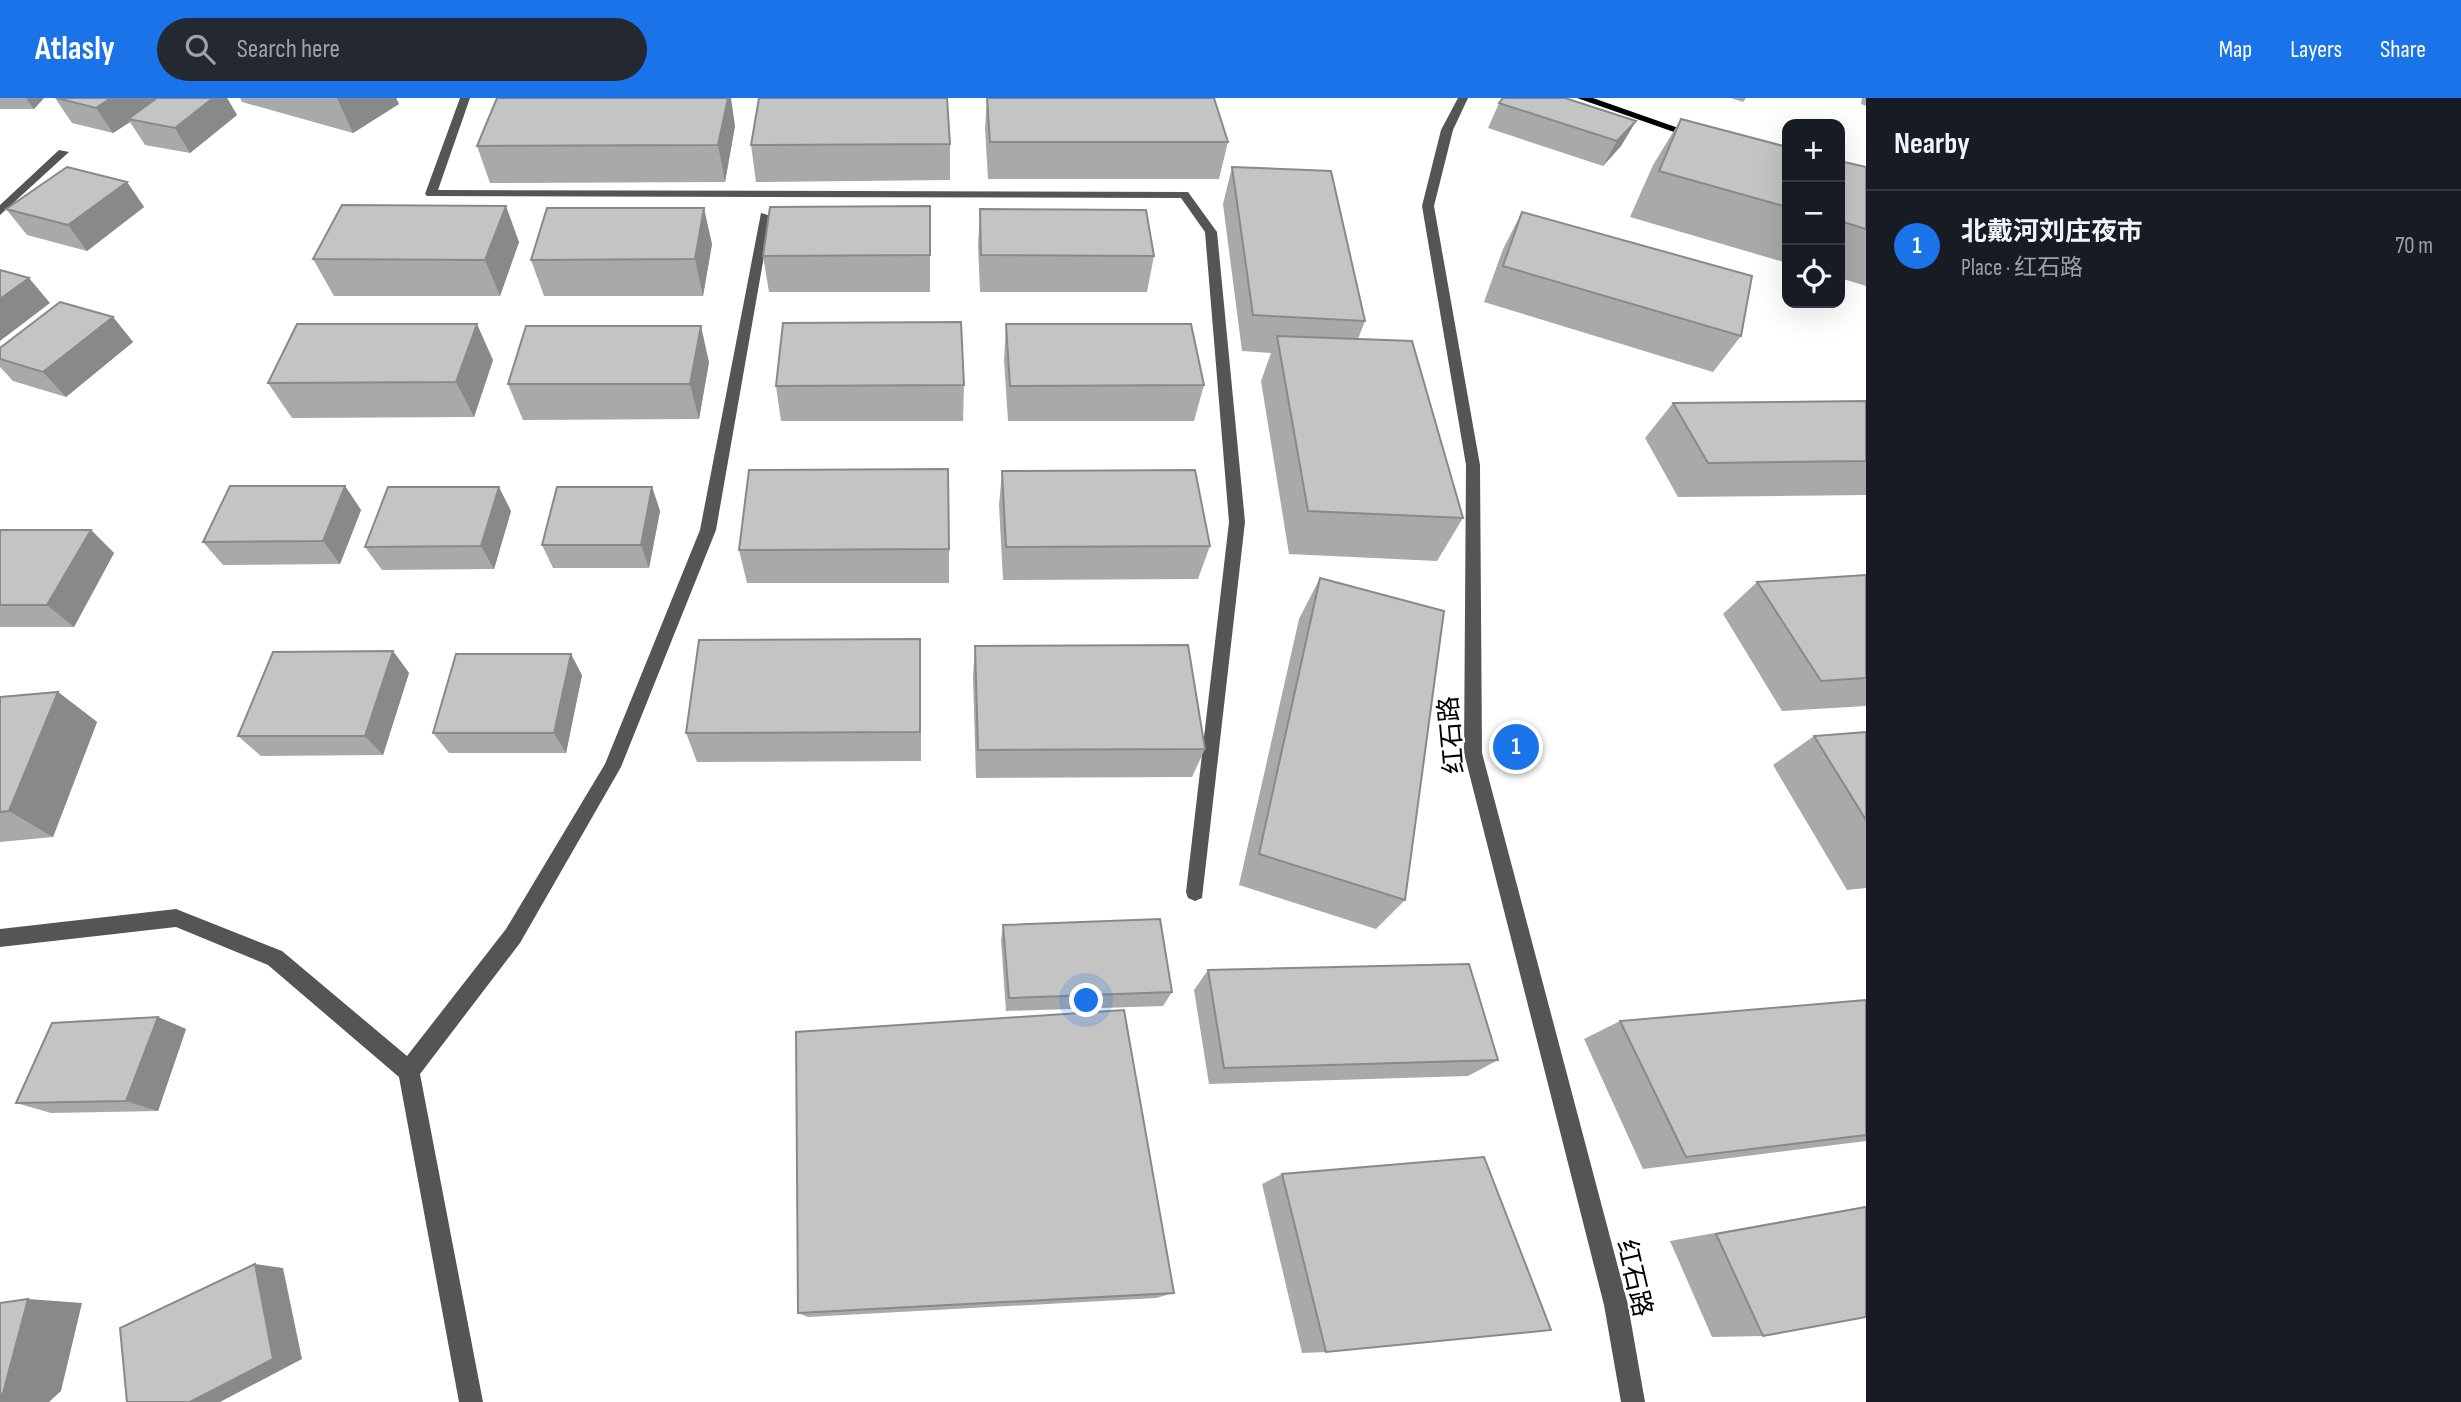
<!DOCTYPE html>
<meta charset="utf-8">
<style>
body{margin:0;font-family:"Sofia Sans Condensed","Noto Sans SC",sans-serif;background:#242831;color:#f1f3f6}
.controls{position:absolute;right:21px;top:21px;display:grid;overflow:hidden;border-radius:14px;box-shadow:0 7px 28px #0002}
.controls button{width:63px;height:63px;display:grid;place-items:center;padding:0;border:0;border-bottom:2px solid #363941;background:#171b24;color:#f1f3f6;font:35px sans-serif}
.you{position:absolute;left:1087px;top:903px;width:24px;height:24px;margin:-18px;border:5px solid #fff;border-radius:50%;background:#1a73e8;box-shadow:0 0 0 10px #1a73e833}
.badge{display:grid;place-items:center;width:46px;height:46px;border-radius:50%;background:#1a73e8;color:#fff;font-size:23px;font-weight:700}
.pin{position:absolute;translate:-50% -50%;border:4px solid #fff;box-shadow:0 2px 7px #0006}
.list{margin:0;padding:0;list-style:none}
h2{display:flex;justify-content:space-between;align-items:center;height:91px;margin:0;padding:0 28px;font-size:30px}
h2 small{font-size:23px;font-weight:400;color:#9ea1a6}
.list li{display:grid;grid-template-columns:46px 1fr auto;gap:21px;align-items:center;box-sizing:border-box;height:112px;padding:0 28px;border-top:2px solid #363941}
.list b{display:block;font-size:26px;white-space:nowrap}
.list p{margin:0;font-size:23px;white-space:nowrap;color:#9ea1a6}
.list em{font-size:23px;font-style:normal;color:#9ea1a6}
.icon{flex:none;width:38px;height:38px;fill:none;stroke:currentColor;stroke-width:2;stroke-linecap:round;stroke-linejoin:round}
.map{position:relative;flex:none;width:1866px;height:1304px;overflow:hidden}
header{display:flex;align-items:center;gap:42px;box-sizing:border-box;height:98px;padding:0 35px;background:#1a73e8;color:#fff}
header strong{font-size:33px}
nav{display:flex;gap:38px;margin-inline-start:auto;font-size:24px}
.search{width:490px;height:63px;background:#242831;display:flex;align-items:center;gap:18px;box-sizing:border-box;padding:0 24px;border-radius:38px;color:#9ea1a6;font-size:26px}
main{display:flex}
aside{flex:1;background:#171b24}
.map>svg:first-child{display:block}
.lines{fill:none;stroke-linecap:round;stroke-linejoin:round}
.minor{fill:#555;fill-rule:evenodd}
.major{fill:#000;fill-rule:evenodd}
.wall{fill:#a9a9a9}
.shaded-wall{fill:#898989}
.building{fill:#c4c4c4;stroke:#898989;stroke-width:2}
.labels{text-anchor:middle;stroke-width:5;stroke-linejoin:round;paint-order:stroke}
.street-label{font-size:26px;fill:#000;stroke:#fff}
</style>
<header>
<strong>Atlasly</strong>
<div class="search"><svg class="icon" aria-label="search" viewBox="0 0 24 24"><circle cx="10" cy="10" r="6"/><path d="M15 15l6 6"/></svg>Search here</div>
<nav><a>Map</a><a>Layers</a><a>Share</a></nav>
</header>
<main>
<div class="map">
<svg width="1866" height="1304" viewBox="0 0 1866 1304">
<rect width="100%" height="100%" fill="#fff"/>
<g class="lines">
<path class="minor" d="M460 0H470L438 92 1188 94 1217 134 1245 424 1202 800 1195 803 1188 800 1186 794 1229 424 1205 134 1181 100 427 98 425 96Z
M1458 0H1468L1453 32 1434 108 1480 367 1482 655 1628 1207 1645 1304H1621L1604 1207 1464 655 1466 367 1422 108 1441 32Z
M59 52 69 54 0 117V107Z
M761 115 771 118 716 432 621 669 520 845 420 976 483 1304H459L399 979 268 867 176 829 0 849V831L176 811 282 853 407 958 506 831 605 666 700 432Z"/>
<path class="major" d="M1577 0H1593L1704 39 1694 41Z"/>
</g>
<path class="wall" d="M0 0H44L34 11H0Z
M55 0H227L237 17 190 55 145 47 130 24 113 35 72 25Z
M240 0H396L399 6 353 35 242 4Z
M987 0H1214L1228 44 1219 81H988L985 30Z
M1731 0H1746L1743 4Z
M1862 0H1866V8L1861 6Z
M1499 5 1636 23 1621 48 1603 68 1488 30Z
M1681 21 1787 49V165L1630 119 1653 67Z
M735 28 725 84 490 85 477 48Z
M950 46V82L756 84 751 47Z
M1840 63 1866 69V188L1840 180Z
M1232 69 1365 223 1358 241 1463 420 1437 463 1289 456 1261 283 1271 255 1242 253 1223 106Z
M127 84 144 109 87 153 27 137 6 111Z
M930 108V194H769L763 158Z
M980 111 1154 158 1147 194H980L978 148Z
M1522 114 1741 238 1713 274 1484 204 1503 151Z
M519 144 500 198H334L313 161Z
M712 146 703 198H544L531 162Z
M113 219 133 244 66 299 13 283 0 269V250Z
M1006 226 1204 287 1194 323H1008L1004 262Z
M493 262 474 319 292 320 268 285Z
M709 264 699 321 523 322 508 286Z
M964 287 963 323H781L776 288Z
M1866 303V397L1678 399 1645 340 1673 305Z
M1002 373 1210 448 1198 481 1003 482 999 407Z
M345 388 361 412 340 466 223 467 203 444Z
M652 389 660 413 649 470H553L542 447Z
M511 413 494 471 382 472 365 449Z
M91 432 114 455 74 529H0V434Z
M949 451V485H747L739 452Z
M1866 477V608L1782 613 1723 516 1757 484Z
M1320 480 1405 802 1376 831 1239 787 1299 521Z
M975 548 1205 651 1192 679 976 680 973 579Z
M393 553 409 575 383 657 261 658 238 638Z
M921 572V663L697 664 686 635Z
M582 577 566 655H449L433 635Z
M58 594 97 624 53 739 0 744V599Z
M1866 634V790L1847 792 1773 667 1814 638Z
M1003 827 1172 894 1163 908 1006 913 1001 842Z
M1208 872 1498 962 1468 978 1209 986 1194 892Z
M1866 902V1043L1643 1071 1584 941 1620 923Z
M158 919 186 931 158 1013 51 1015 16 1005Z
M1282 1076 1326 1254 1302 1255 1262 1086Z
M1866 1108V1219L1763 1238 1712 1239 1670 1143Z
M1174 1195 1156 1200 808 1219 798 1215Z"/>
<path class="shaded-wall" d="M26 0H44L34 11Z
M111 0H164L128 21 130 24 113 35 96 10Z
M213 0H227L237 17 190 55 175 30Z
M337 0H396L399 6 353 35Z
M728 0H731L735 28 725 84 718 47Z
M1636 23 1621 48 1603 68 1617 43Z
M127 84 144 109 87 153 68 127Z
M506 108 519 144 500 198 485 162Z
M704 110 712 146 703 198 695 161Z
M29 180 50 205 0 243V201Z
M113 219 133 244 66 299 43 274Z
M477 226 493 262 474 319 456 284Z
M701 228 709 264 699 321 690 286Z
M345 388 361 412 340 466 323 443Z
M499 389 511 413 494 471 481 448Z
M652 389 660 413 649 470 641 447Z
M91 432 114 455 74 529 47 507Z
M393 553 409 575 383 657 365 638Z
M571 556 582 577 566 655 554 635Z
M58 594 97 624 53 739 9 713Z
M158 919 186 931 158 1013 126 1003Z
M255 1166 283 1170 302 1261 220 1304H190Z
M28 1201 82 1205 61 1293 49 1304H0V1298Z"/>
<path class="building" d="M57 0H111L96 10Z
M157 0H213L175 30 128 21Z
M497 0H728L718 47 477 48Z
M759 0H947L950 46 751 47Z
M987 0H1214L1228 44H990Z
M1503 0H1565L1636 23 1617 43 1499 5Z
M1681 21 1787 49V109L1659 73Z
M1840 63 1866 69V131L1840 123Z
M67 69 127 84 68 127 6 111Z
M1232 69 1331 73 1365 223 1253 217Z
M342 107 506 108 485 162 313 161Z
M930 108V157L763 158 770 109Z
M547 110H704L695 161 531 162Z
M980 111 1146 112 1154 158 981 157Z
M1522 114 1752 178 1741 238 1503 168Z
M0 172 29 180 0 201Z
M60 204 113 219 43 274 0 261V250Z
M961 224 964 287 776 288 783 225Z
M297 226H477L456 284 268 285Z
M1006 226H1191L1204 287 1010 288Z
M526 228H701L690 286H508Z
M1277 238 1412 243 1463 420 1308 413Z
M1866 303V363L1708 365 1673 305Z
M948 371 949 451 739 452 749 372Z
M1195 372 1210 448 1006 449 1002 373Z
M230 388H345L323 443 203 444Z
M388 389H499L481 448 365 449Z
M557 389H652L641 447H542Z
M1 432H91L47 507H0V434Z
M1866 477V580L1821 583 1757 484Z
M1320 480 1444 513 1405 802 1259 756Z
M920 541V634L686 635 699 542Z
M1188 547 1205 651 978 652 975 548Z
M393 553 365 638H238L273 554Z
M456 556H571L554 635H433Z
M58 594 9 713 0 714V599Z
M1866 634V722L1814 638Z
M1160 821 1172 894 1009 900 1003 827Z
M1469 866 1498 962 1224 970 1208 872Z
M1866 902V1037L1686 1059 1620 923Z
M1124 912 1174 1195 798 1215 796 934Z
M158 919 126 1003 16 1005 52 925Z
M1484 1059 1551 1232 1326 1254 1282 1076Z
M1866 1109V1219L1763 1238 1716 1136Z
M255 1166 273 1261 190 1304H127L120 1230Z
M28 1201 3 1295 0 1298V1205Z"/>
<g class="labels">
<g class="street-label">
<text transform="translate(1451 637) rotate(-95)" y="9">红石路</text>
<text transform="translate(1635 1180) rotate(77)" y="9">红石路</text>
</g>
</g>
</svg>
<div class="controls">
<button>+</button>
<button>−</button>
<button><svg class="icon" aria-label="locate" viewBox="0 0 24 24"><circle cx="12" cy="12" r="6"/><path d="M12 2v4M12 18v4M2 12h4M18 12h4"/></svg></button>
</div>
<div class="you"></div>
<div class="pin badge" style="left:1516px;top:649px">1</div>
</div>
<aside>
<h2>Nearby<small></small></h2>
<ul class="list">
<li><span class="badge">1</span><div><b>北戴河刘庄夜市</b><p>Place · 红石路</p></div><em>70 m</em></li>
</ul>
</aside>
</main>
